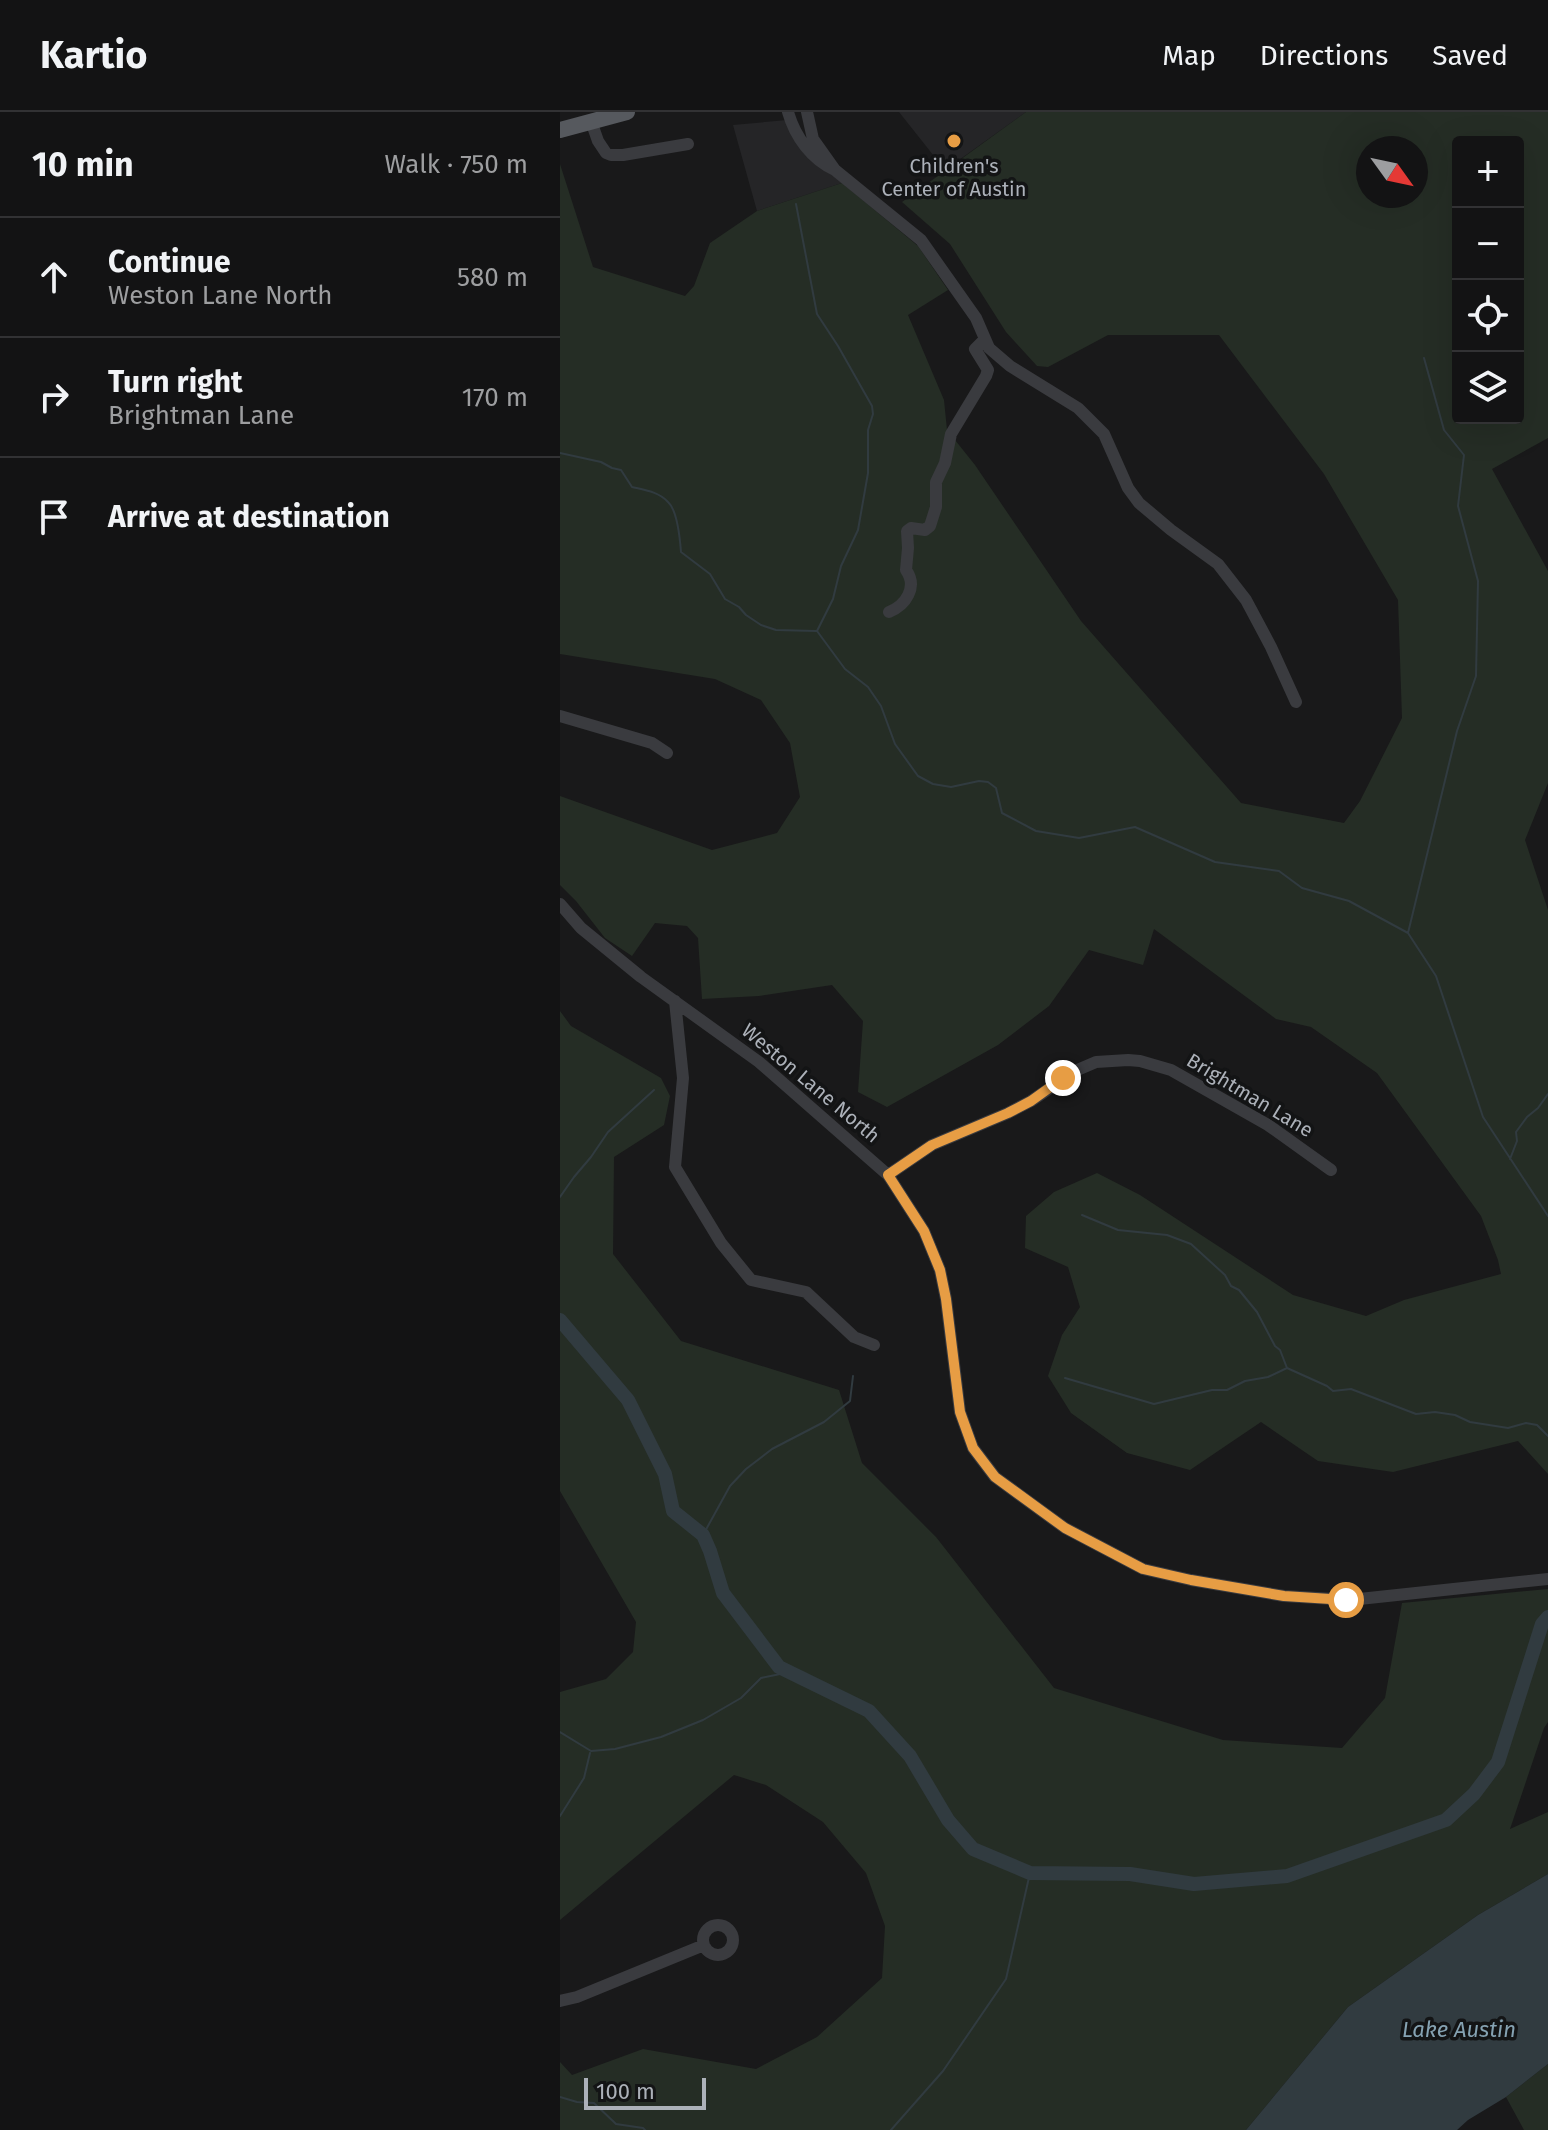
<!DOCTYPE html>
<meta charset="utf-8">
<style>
body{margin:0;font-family:"Fira Sans",sans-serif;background:#202022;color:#f1f3f6}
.controls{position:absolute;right:24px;top:24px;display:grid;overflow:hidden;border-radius:8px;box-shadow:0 8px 32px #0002}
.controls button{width:72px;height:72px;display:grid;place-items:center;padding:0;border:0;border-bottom:2px solid #323234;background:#131314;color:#f1f3f6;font:40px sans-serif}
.compass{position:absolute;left:796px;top:24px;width:72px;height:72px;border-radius:50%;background:#131314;box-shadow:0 8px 32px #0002;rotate:123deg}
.scale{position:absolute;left:24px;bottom:20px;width:122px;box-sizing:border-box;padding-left:8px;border:4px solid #acb1b9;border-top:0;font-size:22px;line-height:28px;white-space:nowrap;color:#acb1b9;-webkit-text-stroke:6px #131415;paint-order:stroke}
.stop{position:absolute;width:24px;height:24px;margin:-18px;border:6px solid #e79d44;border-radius:50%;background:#fff}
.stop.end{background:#e79d44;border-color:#fff;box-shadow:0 2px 8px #0008}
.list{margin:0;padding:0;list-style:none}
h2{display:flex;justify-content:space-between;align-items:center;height:104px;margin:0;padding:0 32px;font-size:34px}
h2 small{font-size:26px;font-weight:400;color:#9d9ea0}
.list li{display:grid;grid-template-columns:52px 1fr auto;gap:24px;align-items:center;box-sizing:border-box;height:120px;padding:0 32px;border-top:2px solid #323234}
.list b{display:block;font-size:30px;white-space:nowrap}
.list p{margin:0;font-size:26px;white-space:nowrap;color:#9d9ea0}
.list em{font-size:26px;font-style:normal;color:#9d9ea0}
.icon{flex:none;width:44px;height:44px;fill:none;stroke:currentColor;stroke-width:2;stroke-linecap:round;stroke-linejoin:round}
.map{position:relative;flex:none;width:988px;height:2018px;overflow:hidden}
header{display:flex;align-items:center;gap:48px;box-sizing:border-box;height:112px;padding:0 40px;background:#131314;border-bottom:2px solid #323234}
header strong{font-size:38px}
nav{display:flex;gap:44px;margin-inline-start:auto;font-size:28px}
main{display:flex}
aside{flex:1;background:#131314}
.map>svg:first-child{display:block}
.built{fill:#252527}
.green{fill:#252d25;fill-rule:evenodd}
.water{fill:#313b40}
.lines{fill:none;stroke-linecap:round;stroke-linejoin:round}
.stream{stroke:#313b40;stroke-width:2}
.river{stroke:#313b40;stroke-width:14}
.minor{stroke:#3a3b3f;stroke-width:12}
.major{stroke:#56595e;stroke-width:16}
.route{stroke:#e79d44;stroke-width:10}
.poi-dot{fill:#e79d44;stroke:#131415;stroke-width:3}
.labels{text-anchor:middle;stroke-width:7;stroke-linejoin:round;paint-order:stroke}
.poi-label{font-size:20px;fill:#acb1b9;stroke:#131415}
.street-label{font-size:20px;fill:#acb1b9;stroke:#131415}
.water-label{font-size:22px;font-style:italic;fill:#85a2b2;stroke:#131415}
</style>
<header>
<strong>Kartio</strong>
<nav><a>Map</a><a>Directions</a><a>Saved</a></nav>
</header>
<main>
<aside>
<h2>10 min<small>Walk · 750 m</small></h2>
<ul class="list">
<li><svg class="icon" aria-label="ahead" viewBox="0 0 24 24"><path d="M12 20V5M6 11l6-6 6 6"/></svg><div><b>Continue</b><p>Weston Lane North</p></div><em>580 m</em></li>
<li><svg class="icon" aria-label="right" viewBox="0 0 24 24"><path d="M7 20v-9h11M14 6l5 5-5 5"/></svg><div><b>Turn right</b><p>Brightman Lane</p></div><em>170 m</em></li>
<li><svg class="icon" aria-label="arrive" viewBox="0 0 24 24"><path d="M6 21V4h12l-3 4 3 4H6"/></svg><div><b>Arrive at destination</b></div></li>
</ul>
</aside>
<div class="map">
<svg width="988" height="2018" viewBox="0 0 988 2018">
<rect width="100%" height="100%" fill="#19191a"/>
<path class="built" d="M339 0H466L385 58Z
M227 8 282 71 197 99 173 13Z"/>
<path class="green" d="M466 0H988V326L932 357 988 459V671L965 728 988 798V1362L958 1329 833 1360 758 1349 701 1310 630 1358 567 1341 511 1301 488 1264 502 1223 520 1195 508 1155 465 1136 466 1104 494 1080 537 1061 580 1083 733 1183 806 1204 844 1188 941 1162 938 1148 921 1104 817 961 751 915 716 907 594 817 583 853 529 838 489 894 438 933 327 995 298 980 303 909 272 873 199 884 142 887 138 826 127 814 95 811 72 844 45 826 16 789 0 773V684L152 738 217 721 240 685 230 631 201 588 155 567 0 542V52L33 155 125 184 134 174 150 131 197 99 282 71 358 134 388 178 348 203 384 288 387 318 415 353 521 509 681 691 784 711 800 689 842 606 838 488 764 362 659 223H548L488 255 477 254 446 220 390 132 342 90ZM898 30H958V306H898ZM808 36H856V84H808Z
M0 899 11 914 101 966 110 984 104 1013 54 1045 53 1142 121 1229 279 1278 302 1351 376 1425 494 1576 663 1628 782 1636 825 1586 842 1491 988 1477V1610L984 1616 950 1717 988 1700V1762L918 1803 788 1895 686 2018H0V1950L12 1963 83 1937 196 1957 257 1925 322 1866 325 1814 306 1761 263 1710 206 1673 174 1663 0 1808V1580L46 1567 73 1540 76 1510 0 1379Z
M988 1952V2018H964L946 1985Z"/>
<path class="water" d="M988 1762V1952L946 1985 908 2008 897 2018H686L788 1895 918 1803Z"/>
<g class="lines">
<path class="stream" d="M236 92 257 202 278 234 312 294 313 302 308 318V361L298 418 281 454 273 487 257 519 285 557 308 575 321 594 335 632 358 664 373 672 391 675 419 669 428 670 436 676 442 701 476 719 519 726 575 715 655 750 719 759 742 776 789 789 848 821
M864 246 884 318 904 343 898 394 918 469 916 564 897 619 848 821 876 864 923 1005 988 1104
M0 341 41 350 52 356 61 358 72 375C85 378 99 380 108 390 117 398 120 427 121 440L150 462 165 487 179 495 186 503 201 513 216 518 256 519
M950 1047 957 1029 956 1020 967 1005 978 996 988 982
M0 1085 14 1065 31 1045 48 1020 94 978
M522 1103 558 1118 607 1123 631 1132 665 1163 671 1174 679 1178 697 1200 715 1234 720 1238 727 1256
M505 1266 594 1292 652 1278H667L685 1269 708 1265 727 1256 767 1274 773 1279 791 1277 856 1302 875 1300 895 1303 910 1310 948 1316 966 1311 977 1313 988 1324
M143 1423 170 1374 186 1357 212 1337 264 1310 290 1289 293 1264
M0 1620 31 1639 55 1637 101 1625 143 1608 181 1586 201 1566 230 1560
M0 1704 24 1666 30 1641
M0 1985 17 1990 34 1991 56 2012 83 2016 85 2018
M331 2018 383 1959 446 1867 470 1761"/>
<path class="river" d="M0 1208 68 1288 105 1362 113 1399 143 1423 150 1439 163 1481 219 1555 309 1599 350 1644 388 1708 413 1737 470 1761 570 1762 634 1772 727 1764 886 1708 914 1682 938 1650 982 1512 988 1505"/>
<path class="minor" d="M228 0C235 25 252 48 275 58L361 128 416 206 429 236 450 254 518 296 544 322 568 376 579 391 611 418 658 452 686 488 711 535 736 590
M247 0 253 27 275 58
M31 9 38 29 46 41 51 43H63L128 32
M329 500C346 493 358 475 346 458L348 436 347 419 351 416 365 418 370 414 376 395V370L385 351 391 322 426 264 428 258 415 237 425 227
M0 604 92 631 107 641
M0 792 21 816 81 865 199 950 328 1063 364 1119 380 1158 386 1187 400 1300 413 1336 435 1365 505 1416 583 1457 631 1468 724 1484 790 1488 988 1467
M115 889 123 966 115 1055 161 1131 191 1168 246 1180 294 1225 314 1233
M328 1063 372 1033 448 1001 471 989 515 959 536 950 568 948 580 949 611 958 708 1013 771 1058
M143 1828a15 15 0 1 1 30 0a15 15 0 1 1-30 0Z
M0 1889 17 1885 144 1833"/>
<path class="major" d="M0 18 67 0"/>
</g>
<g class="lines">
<path class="route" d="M503 966 471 989 448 1001 372 1033 328 1063 364 1119 380 1158 386 1187 400 1300 413 1336 435 1365 505 1416 583 1457 631 1468 724 1484 786 1488"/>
</g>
<circle class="poi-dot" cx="394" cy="29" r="8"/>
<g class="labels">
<g class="poi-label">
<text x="394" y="61">Children's<tspan x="394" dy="23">Center of Austin</tspan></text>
</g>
<g class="street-label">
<text transform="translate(251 971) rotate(40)" y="7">Weston Lane North</text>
<text transform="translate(690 983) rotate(31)" y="7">Brightman Lane</text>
</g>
<g class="water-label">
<text x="899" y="1925">Lake Austin</text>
</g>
</g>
</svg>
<div class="controls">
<button>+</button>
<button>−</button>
<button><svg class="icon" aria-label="locate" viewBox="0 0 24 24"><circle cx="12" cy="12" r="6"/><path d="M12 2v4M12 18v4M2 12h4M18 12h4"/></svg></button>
<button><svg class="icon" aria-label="layers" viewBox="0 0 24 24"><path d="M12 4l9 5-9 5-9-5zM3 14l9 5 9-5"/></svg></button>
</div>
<svg class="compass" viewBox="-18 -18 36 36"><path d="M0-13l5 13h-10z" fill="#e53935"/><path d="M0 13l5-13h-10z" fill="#9d9ea0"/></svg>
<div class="scale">100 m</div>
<div class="stop" style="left:786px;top:1488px"></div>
<div class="stop end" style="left:503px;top:966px"></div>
</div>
</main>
